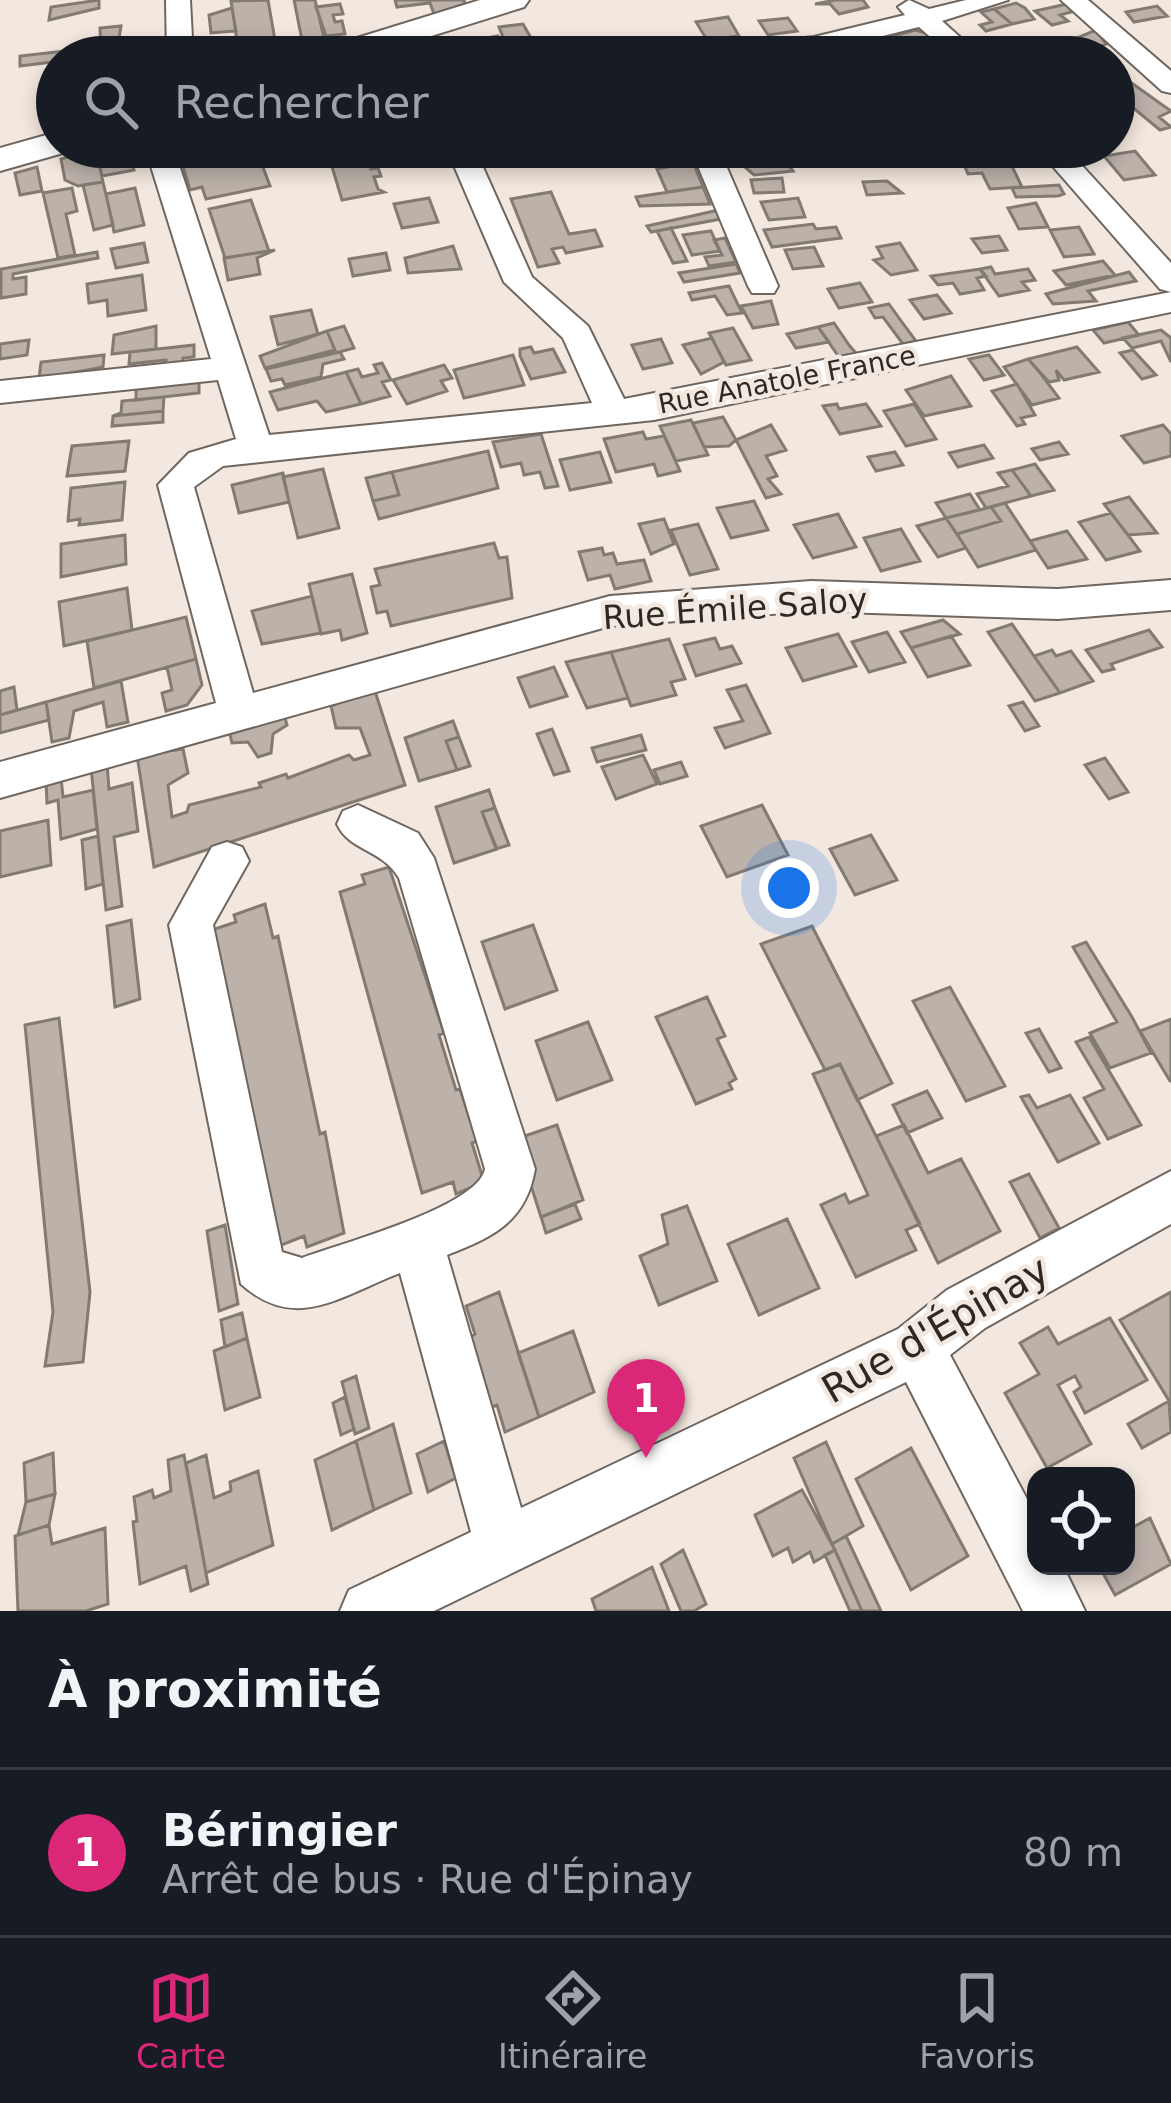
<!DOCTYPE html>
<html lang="fr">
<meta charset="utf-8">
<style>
body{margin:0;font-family:"DejaVu Sans",sans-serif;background:#20242c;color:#f1f3f6}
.controls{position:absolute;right:36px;bottom:36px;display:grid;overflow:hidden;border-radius:24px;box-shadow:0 6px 18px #0003}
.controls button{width:108px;height:108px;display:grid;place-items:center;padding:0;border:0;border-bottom:3px solid #363941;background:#171b24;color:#f1f3f6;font:60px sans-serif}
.you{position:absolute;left:789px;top:888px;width:42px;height:42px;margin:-30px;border:9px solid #fff;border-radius:50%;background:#1a73e8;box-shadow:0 0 0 18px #1a73e833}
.badge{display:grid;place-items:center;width:78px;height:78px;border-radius:50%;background:#db2777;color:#fff;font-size:39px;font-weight:700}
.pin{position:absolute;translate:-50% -99px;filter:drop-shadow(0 3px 6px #0008)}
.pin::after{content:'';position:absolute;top:63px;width:42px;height:36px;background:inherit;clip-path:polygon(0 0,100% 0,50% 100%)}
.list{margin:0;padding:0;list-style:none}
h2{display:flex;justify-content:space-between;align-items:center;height:156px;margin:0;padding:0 48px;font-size:51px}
h2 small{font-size:39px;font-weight:400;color:#9ea1a6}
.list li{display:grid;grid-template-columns:78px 1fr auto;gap:36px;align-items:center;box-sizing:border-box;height:168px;padding:0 48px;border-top:3px solid #363941}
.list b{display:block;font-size:45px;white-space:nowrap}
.list p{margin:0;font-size:39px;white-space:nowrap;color:#9ea1a6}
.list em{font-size:39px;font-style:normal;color:#9ea1a6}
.icon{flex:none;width:66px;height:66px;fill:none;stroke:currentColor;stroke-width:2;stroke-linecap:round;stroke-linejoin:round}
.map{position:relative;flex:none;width:1171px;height:1611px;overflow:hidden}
.search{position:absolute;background:#171b24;box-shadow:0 6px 18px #0003;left:36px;right:36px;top:36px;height:132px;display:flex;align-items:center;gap:30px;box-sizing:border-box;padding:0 42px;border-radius:66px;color:#9ea1a6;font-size:45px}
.sheet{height:324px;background:#171b24}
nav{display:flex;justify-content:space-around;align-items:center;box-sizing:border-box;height:168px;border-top:3px solid #363941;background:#171b24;font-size:33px;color:#9ea1a6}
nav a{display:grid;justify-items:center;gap:6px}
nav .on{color:#db2777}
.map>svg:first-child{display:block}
.building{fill:#bcb2aa;stroke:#837a72;stroke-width:3}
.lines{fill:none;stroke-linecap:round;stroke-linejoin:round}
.minor-casing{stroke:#6f665f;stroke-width:4}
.major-casing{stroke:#6f665f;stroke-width:4}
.minor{fill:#fff;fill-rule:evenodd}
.major{fill:#fff;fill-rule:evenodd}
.labels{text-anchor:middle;stroke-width:9;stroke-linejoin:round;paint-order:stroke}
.far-street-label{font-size:27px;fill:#2c2824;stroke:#f3e8df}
.street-label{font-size:33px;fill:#2c2824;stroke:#f3e8df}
.near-street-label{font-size:39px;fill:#2c2824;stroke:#f3e8df}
</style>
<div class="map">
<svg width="1171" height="1611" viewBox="0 0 1171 1611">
<rect width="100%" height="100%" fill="#f3e8df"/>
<path class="building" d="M99 0V8L49 20 51 7Z
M268 0 277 52 260 54 257 38 237 40 231 1Z
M294 0H315L325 42 303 45Z
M395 0H464L465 4 434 14 430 3 397 7Z
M835 0H863L868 7 839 14 830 4H815Z
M1016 3 1025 8 1034 19 1012 24 994 9Z
M340 4 343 14 333 15 335 22 342 21 345 34 326 36 316 7Z
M1067 4 1075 11 1060 15 1068 21 1052 25 1035 11Z
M1157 6 1167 16 1134 22 1126 12Z
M232 8 236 31 211 33 209 15Z
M994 9 1012 24 986 31 980 25 992 22 981 12Z
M728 17 739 36 707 40 696 22Z
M788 18 797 31 768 35 759 21Z
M523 24 534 43 507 47 499 27Z
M121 26 117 50 101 52 100 28Z
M915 30 927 33 942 50 923 53 894 36Z
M1096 30 1106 44 1055 57 1045 51Z
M498 36 503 48 476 57 469 41Z
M877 40 889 57H848L844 52Z
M101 47V56L20 66V56Z
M1126 79 1171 111 1159 117 1171 127 1160 130 1114 92V81Z
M176 147H202L204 160 182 163Z
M306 147H370L371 169 378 168 381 176 374 177 378 189 384 192 342 200 330 160 316 163Z
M848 147H926L935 160 921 162 911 149 832 157 827 150Z
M96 148 103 182 78 186 65 180 61 159Z
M257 151 270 186 206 199 202 187 190 190 182 163Z
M1135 151 1155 175 1124 180 1104 156Z
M129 153 134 170 102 176 98 159Z
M781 155 793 171 754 175 739 162Z
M693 162 703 187 667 192 657 169Z
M1010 162 1022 187 990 189 982 173 968 174 965 167Z
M37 167 42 191 20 195 15 173Z
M782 178 784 192 754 193 751 180Z
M887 181 902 193 867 195 863 182Z
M103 182 113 225 94 230 83 185Z
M1059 185 1064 194 1058 196 1016 197 1012 188Z
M703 187 710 204 640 206 636 197Z
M72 188 77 211 66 214 75 255 58 258 43 193Z
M135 188 144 225 114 232 106 194Z
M551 192 569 234 595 230 602 246 566 253 563 247 552 249 559 263 538 267 511 199Z
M429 198 438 222 402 228 394 204Z
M798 198 805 217 769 220 761 202Z
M251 200 269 251 225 258 209 209Z
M1036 203 1048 227 1019 229 1008 208Z
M723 209 726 218 651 232 647 226Z
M813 224 816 229 836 227 841 238 772 247 764 230Z
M1079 227 1094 254 1064 257 1050 230Z
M671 228 687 261 673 263 657 231Z
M711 231 720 251 692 255 683 235Z
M999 236 1007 250 982 253 972 239Z
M725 238 736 262 709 266 705 257 722 255 714 240Z
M144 243 148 262 116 268 111 249Z
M900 243 917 270 891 275 874 260 883 258 877 247Z
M453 246 461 269 408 273 405 258Z
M814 247 823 266 793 269 785 250Z
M275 250 257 258 260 274 228 280 224 258Z
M97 252 98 258 13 274V279L26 277V294L1 298V269Z
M386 253 390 270 353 276 349 259Z
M1103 261 1115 275 1066 285 1054 271Z
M736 264 740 273 684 282 679 273Z
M991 267 995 274 1028 269 1035 280 1022 282 1029 290 999 296 980 269Z
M980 269 986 276 977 278 984 290 960 294 953 283 938 285 931 276Z
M1129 272 1136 281 1088 291 1096 301 1053 304 1046 294Z
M142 275 146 310 108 316 107 300 89 303 87 284Z
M860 283 872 302 839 308 828 289Z
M729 286 742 313 727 315 715 296 692 300 689 293Z
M937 295 951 313 924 319 910 300Z
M771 301 778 324 753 328 741 306Z
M889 304 899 318 916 341 903 344 883 317 875 318 869 308Z
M311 310 318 334 278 345 271 317Z
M1128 322 1139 335 1104 343 1093 330Z
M834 323 849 345 856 353 839 357 818 327Z
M156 326V349L112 354 114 335Z
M344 326 354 348 336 353 327 331Z
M818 327 829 342 796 348 787 334Z
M733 328 751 360 726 365 709 333Z
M1161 330 1171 338V362L1161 341 1132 348 1123 338Z
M327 331 335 350 265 368 260 356Z
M712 338 724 362 701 374 683 345Z
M661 339 672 363 643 369 632 345Z
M29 340 27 355 0 359V344Z
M194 345V357L183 358V365L166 367V360L129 364 130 352Z
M531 347 534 353 553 349 565 372 531 379 520 356V349Z
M1077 347 1099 372 1064 380 1056 370 1059 380 1049 382 1028 359Z
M1133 350 1156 375 1142 379 1120 353Z
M340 352 344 359 323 364 321 377 285 385 282 379 271 381 266 369Z
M104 355 103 367 39 379 41 362Z
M513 355 524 385 464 398 454 370Z
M989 355 1004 375 984 380 969 359Z
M1028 359 1041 374 1059 398 1032 405 1004 367Z
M382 363 391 380 382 382 390 396 361 404 346 372 358 369 362 377 378 373 374 365Z
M444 365 452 378 441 381 447 391 407 404 393 380Z
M346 372 361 404 326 412 317 401 278 410 270 392Z
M951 376 971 406 924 416 906 390Z
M199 382V393L136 400V389Z
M1017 384 1035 415 1021 418 1025 424 1017 426 992 391Z
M164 397 163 411 113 416 121 413 122 401Z
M837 404 839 409 866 404 881 426 840 434 823 406Z
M914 404 936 439 906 446 884 411Z
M163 411V422L112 426 113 416Z
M723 417 736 440 729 446 704 447 693 423Z
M691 420 708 455 676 461 660 426Z
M771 425 786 450 766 456 777 476 768 479 781 494 766 498 736 440Z
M1163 425 1171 434V456L1144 463 1122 436Z
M643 432 646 439 664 436 680 471 658 476 654 464 616 472 604 439Z
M541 434 558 486 545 488 540 472 524 475 521 463 501 467 493 442Z
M129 441 125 471 67 476 72 446Z
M1059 442 1068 454 1040 460 1032 449Z
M984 445 993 458 958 467 949 453Z
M488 451 498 488 379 519 373 501 399 495 392 472Z
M600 452 611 482 570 490 560 460Z
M895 452 903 465 876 471 868 457Z
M1035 464 1054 490 1031 496 1012 470Z
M323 469 339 528 298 538 283 477Z
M1012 470 1031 496 986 508 977 494 1008 486 998 473Z
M392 472 399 495 373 501 366 478Z
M283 473 289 502 239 513 232 485Z
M125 482 122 520 79 525 80 519 68 521 71 488Z
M970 494 980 510 946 518 936 503Z
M1129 497 1157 533 1128 535 1104 504Z
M754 501 768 530 731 538 717 508Z
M1005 503 1036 550 978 567 957 534 1001 521 991 507Z
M991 507 1001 521 957 534 946 518Z
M1111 513 1128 535 1140 551 1106 560 1079 522Z
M838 514 856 547 813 558 794 525Z
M946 518 966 548 938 557 917 526Z
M664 519 674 544 651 554 639 524Z
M698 524 718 569 690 575 671 530Z
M901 529 920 561 881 571 864 538Z
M1067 531 1087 559 1048 568 1030 541Z
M125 535 126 564 61 577V544Z
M494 543 499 558 507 557 512 598 391 626 387 611 377 613 371 587 380 585 375 569Z
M602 548 604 555 613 553 617 564 644 560 651 581 615 589 610 575 588 580 579 552Z
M352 574 367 633 342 640 340 630 321 634 309 584Z
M127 588 132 630 64 646 59 602Z
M312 596 321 633 262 644 252 611Z
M186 617 196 659 94 688 87 641Z
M943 620 960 634 911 648 901 632Z
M1012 624 1034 656 1060 693 1035 701 988 632Z
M1149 630 1162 647 1111 664 1114 669 1102 672 1086 650Z
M887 632 905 662 869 672 852 642Z
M838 634 856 666 803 681 786 648Z
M951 636 970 665 928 677 911 648Z
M715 638 720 649 732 646 741 663 696 676 684 645Z
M669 639 685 679 671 682 676 695 631 706 611 652Z
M1052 650 1056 656 1071 651 1093 681 1060 693 1034 656Z
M611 652 628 698 587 708 566 662Z
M196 659 202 685 187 705 166 711 162 693 172 690 167 667Z
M554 667 567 696 530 707 518 678Z
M121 681 128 722 107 727 103 702 74 711 69 738 52 742 46 702Z
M746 685 770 733 725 748 715 728 743 721 727 690Z
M14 687 17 710 0 715V691Z
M374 688 405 785 154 867 137 755 183 749 188 773 168 785 172 817 187 812 189 805 261 787 259 783 286 774 288 778 349 755 354 760 370 755 360 728H336L331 706Z
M46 702 49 720 0 733V715Z
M1023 702 1039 726 1025 731 1009 706Z
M284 714 287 725 273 734 271 753 258 757 248 742 232 743 229 730Z
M453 721 459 737 446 741 457 770 419 781 405 738Z
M552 729 569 771 554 775 537 734Z
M641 735 646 750 597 762 592 748Z
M459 737 470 766 457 770 446 741Z
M643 755 657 784 616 799 602 767Z
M1105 758 1128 792 1109 799 1085 765Z
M681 762 687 776 660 784 654 770Z
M107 763 109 789 132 783 138 831 114 837 122 906 106 910 91 768Z
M61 777 63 797 93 790 97 829 61 839 58 800 47 803 46 781Z
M489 790 495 808 482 812 497 849 454 863 436 807Z
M762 805 788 855 727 877 701 826Z
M495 808 509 845 496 849 482 812Z
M48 820 51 865 0 877V831Z
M871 835 897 880 855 895 830 849Z
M98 836 103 884 86 889 82 840Z
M389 867 444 1033 439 1035 456 1090 460 1089 477 1141 472 1143 484 1182 456 1194 453 1182 422 1193 340 892 365 884 362 875Z
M265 904 273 938 278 936 320 1134 325 1132 344 1233 307 1247 304 1236 274 1248 209 931 236 922 234 915Z
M131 920 140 999 115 1007 107 926Z
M533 925 557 990 505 1009 482 942Z
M812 926 892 1083 857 1100 840 1064 825 1070 761 944Z
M1086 942 1132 1017 1151 1053 1110 1068 1090 1033 1117 1022 1073 947Z
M950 987 1005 1086 966 1101 913 1001Z
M707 997 725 1036 717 1039 736 1079 729 1083 732 1089 696 1104 656 1017Z
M59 1018 90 1292 83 1362 45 1366 53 1312 25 1025Z
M1171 1019V1081H1170L1140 1031Z
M588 1022 612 1080 557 1100 536 1041Z
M1039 1029 1061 1068 1049 1072 1026 1033Z
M1089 1037 1141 1125 1108 1139 1084 1098 1104 1089 1076 1042Z
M840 1064 920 1224 906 1230 916 1250 856 1277 821 1205 845 1194 849 1203 868 1195 813 1074Z
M927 1091 942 1118 907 1133 893 1105Z
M1029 1095 1037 1108 1070 1095 1099 1143 1058 1162 1021 1097Z
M557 1125 583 1200 541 1217 516 1139Z
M904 1125 928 1173 961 1159 1000 1231 938 1263 876 1136Z
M1029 1174 1059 1228 1040 1238 1010 1182Z
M575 1204 581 1219 546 1233 541 1217Z
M687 1206 717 1281 659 1305 640 1256 668 1244 662 1215Z
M787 1219 819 1288 759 1315 728 1244Z
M225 1225 238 1304 219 1311 207 1231Z
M499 1292 539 1417 505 1432 497 1405 490 1408 468 1338 475 1334 466 1306Z
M1171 1292V1404L1120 1320Z
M242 1313 247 1338 225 1347 221 1320Z
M1110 1318 1147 1380 1085 1413 1074 1392 1081 1387 1075 1376 1058 1385 1091 1444 1047 1468 1005 1393 1039 1374 1020 1343 1048 1327 1058 1344Z
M573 1331 594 1392 539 1417 518 1353Z
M247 1338 260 1397 225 1410 214 1351Z
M356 1376 369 1428 355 1434 342 1382Z
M345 1397 354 1429 341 1435 333 1403Z
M1169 1401 1171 1432 1142 1448 1128 1424Z
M393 1424 411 1493 374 1510 356 1441Z
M356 1441 374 1510 332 1530 315 1460Z
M444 1441 456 1478 428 1492 417 1454Z
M826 1442 863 1526 832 1544 794 1458Z
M911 1448 968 1556 911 1590 856 1479Z
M53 1453 55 1494 26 1502 24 1463Z
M184 1455 208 1584 191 1591 186 1566 140 1584 133 1522 137 1521 134 1497 152 1490 154 1498 171 1491 168 1460Z
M206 1455 214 1498 231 1491 230 1482 258 1471 273 1545 206 1573 186 1463Z
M802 1490 835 1550 814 1562 810 1552 793 1562 788 1548 773 1556 755 1515Z
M55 1494 49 1525 18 1535 26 1502Z
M1150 1518 1171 1564 1115 1595 1099 1566H1126V1531Z
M49 1525 52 1544 105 1528 108 1604 86 1611H18L15 1536Z
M846 1536 881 1611H862L832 1544Z
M683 1550 706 1604 694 1611H681L661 1564Z
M835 1550 862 1611H850L825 1555Z
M652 1567 669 1611H596L592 1599Z"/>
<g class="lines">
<defs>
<path id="minor" d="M166 0H190L193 57H167Z
M909 0 929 9 966 0H1008L942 21 982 57H953L919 27 814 53 681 57 694 49 814 37 905 15 898 7Z
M1061 0H1088L1171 71V93L1162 91Z
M145 147H173L269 435 592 403 563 338 504 282 446 147H474L532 277 588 326 624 399 1171 292V312L654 420 223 466 194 487 253 693 610 596 811 581 1058 589 1171 580V610L1058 619 811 611 610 626 0 798V762L216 703 158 485 189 453 236 439 218 380 0 403V381L211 359Z
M690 147H718L778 286 774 293H752L748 286Z
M1036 147H1065L1171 263V292L1160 289Z
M358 805 418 833 434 858 535 1169C526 1222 493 1237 447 1255L521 1508 898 1329 947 1290 1171 1171V1224L985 1328 950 1355 1036 1516V1566H1063L1085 1611H1023L906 1382 434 1611H340L349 1590 471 1532 400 1273C340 1296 296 1333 241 1284L169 925 212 847 227 842 242 847 249 861 213 925 282 1252 302 1258C339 1244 478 1207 485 1169L399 878C382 849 349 851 337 824L343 811Z"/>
<path id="major" d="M480 0H529L524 7 364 57H313L318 50Z
M57 132V147H72L70 151 0 171V148Z"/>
</defs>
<use href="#minor" class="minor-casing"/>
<use href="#major" class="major-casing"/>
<use href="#minor" class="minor"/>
<use href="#major" class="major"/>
</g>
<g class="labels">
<g class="far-street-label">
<text transform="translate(787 380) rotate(-11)" y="9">Rue Anatole France</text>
</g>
<g class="street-label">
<text transform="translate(735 608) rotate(-4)" y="12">Rue Émile Saloy</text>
</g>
<g class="near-street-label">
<text transform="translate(935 1329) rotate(-30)" y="14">Rue d'Épinay</text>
</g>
</g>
</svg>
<div class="controls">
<button><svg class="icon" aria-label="locate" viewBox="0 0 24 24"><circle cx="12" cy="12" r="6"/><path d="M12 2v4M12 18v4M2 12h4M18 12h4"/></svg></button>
</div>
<div class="you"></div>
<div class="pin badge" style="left:646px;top:1458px">1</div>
<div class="search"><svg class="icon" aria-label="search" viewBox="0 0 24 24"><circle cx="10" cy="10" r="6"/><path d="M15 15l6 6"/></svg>Rechercher</div>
</div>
<section class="sheet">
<h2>À proximité<small></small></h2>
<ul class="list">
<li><span class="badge">1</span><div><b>Béringier</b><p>Arrêt de bus · Rue d'Épinay</p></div><em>80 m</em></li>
</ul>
</section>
<nav>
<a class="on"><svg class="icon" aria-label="map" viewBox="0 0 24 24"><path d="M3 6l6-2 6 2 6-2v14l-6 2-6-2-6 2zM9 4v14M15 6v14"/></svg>Carte</a>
<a><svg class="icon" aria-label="directions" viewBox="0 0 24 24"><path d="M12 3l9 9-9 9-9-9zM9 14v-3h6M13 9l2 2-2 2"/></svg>Itinéraire</a>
<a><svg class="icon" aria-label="saved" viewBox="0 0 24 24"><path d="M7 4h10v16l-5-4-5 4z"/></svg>Favoris</a>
</nav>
